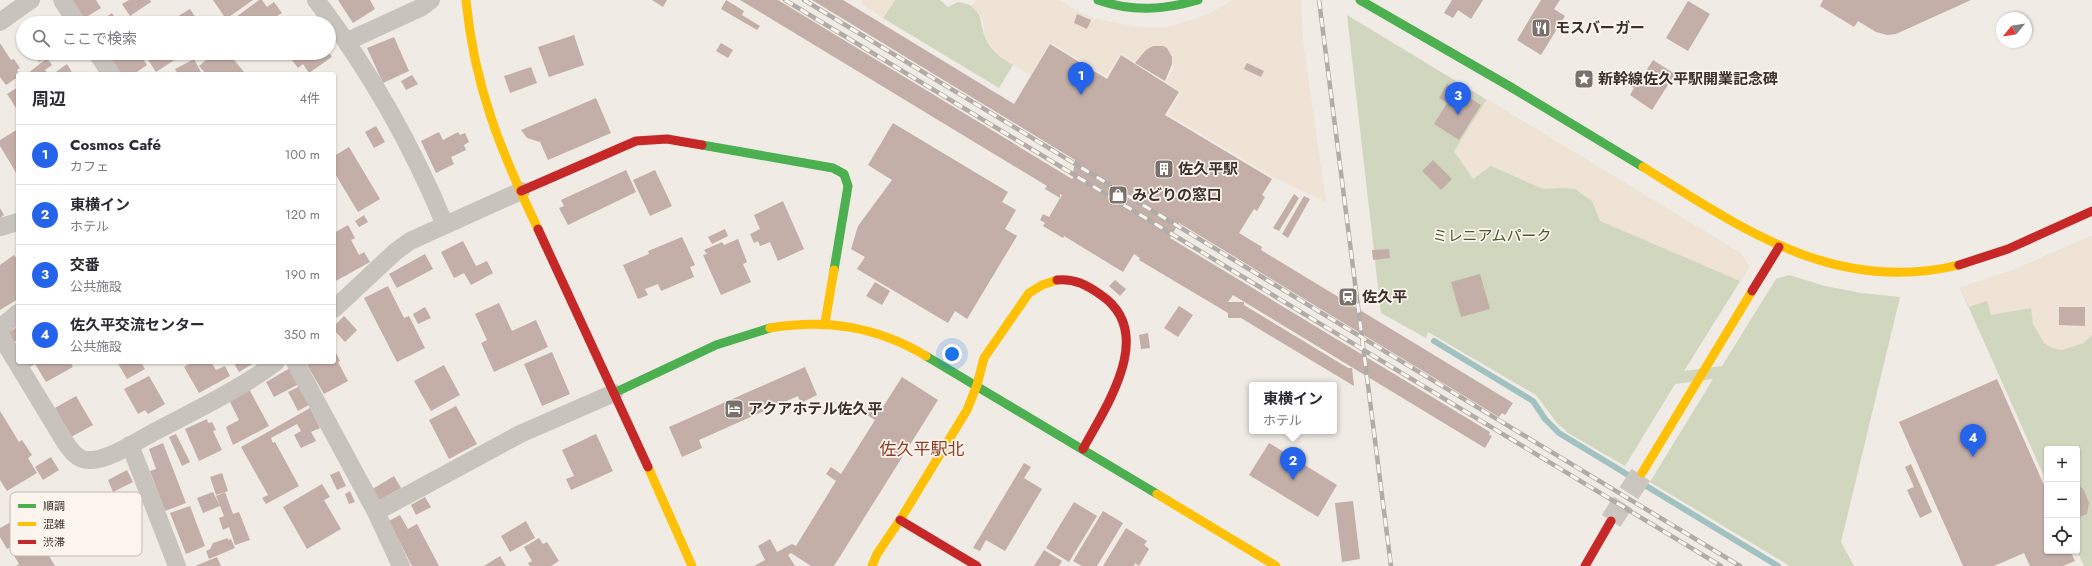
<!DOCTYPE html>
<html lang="ja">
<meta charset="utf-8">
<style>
body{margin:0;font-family:Jost,"Noto Sans JP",sans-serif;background:#f2f2f3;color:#2b2b33}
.controls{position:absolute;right:12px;bottom:12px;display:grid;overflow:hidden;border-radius:4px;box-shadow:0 1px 3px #0004}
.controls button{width:36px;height:36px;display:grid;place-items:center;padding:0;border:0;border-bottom:1px solid #e1e1e2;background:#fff;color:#2b2b33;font:20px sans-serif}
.compass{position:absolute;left:1996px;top:12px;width:36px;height:36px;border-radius:50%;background:#fff;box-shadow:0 1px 3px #0004;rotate:240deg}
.you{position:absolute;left:952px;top:354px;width:14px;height:14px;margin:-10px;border:3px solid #fff;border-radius:50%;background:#1a73e8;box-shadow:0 0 0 6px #1a73e833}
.badge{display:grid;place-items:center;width:26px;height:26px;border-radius:50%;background:#2563eb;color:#fff;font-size:13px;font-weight:700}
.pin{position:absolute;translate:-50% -33px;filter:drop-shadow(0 1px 2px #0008)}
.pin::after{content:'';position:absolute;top:21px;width:14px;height:12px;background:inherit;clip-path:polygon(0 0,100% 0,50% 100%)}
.popup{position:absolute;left:1249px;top:382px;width:88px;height:52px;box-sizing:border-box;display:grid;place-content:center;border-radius:4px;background:#fff;filter:drop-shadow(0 1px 3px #0005);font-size:13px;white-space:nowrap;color:#7c7c81}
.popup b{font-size:15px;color:#2b2b33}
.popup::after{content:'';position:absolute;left:50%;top:100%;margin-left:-8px;border:8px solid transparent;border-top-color:#fff}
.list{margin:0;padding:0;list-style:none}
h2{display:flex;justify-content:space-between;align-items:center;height:52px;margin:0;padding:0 16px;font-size:17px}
h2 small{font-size:13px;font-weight:400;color:#7c7c81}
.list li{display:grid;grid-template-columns:26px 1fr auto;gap:12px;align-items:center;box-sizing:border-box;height:60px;padding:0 16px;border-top:1px solid #e1e1e2}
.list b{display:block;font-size:15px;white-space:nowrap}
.list p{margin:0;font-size:13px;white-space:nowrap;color:#7c7c81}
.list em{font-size:13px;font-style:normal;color:#7c7c81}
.icon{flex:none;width:22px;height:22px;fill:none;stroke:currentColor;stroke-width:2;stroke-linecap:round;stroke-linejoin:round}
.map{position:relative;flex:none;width:2092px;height:566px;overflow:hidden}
.search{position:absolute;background:#fff;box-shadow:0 1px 3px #0004;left:16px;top:16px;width:320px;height:44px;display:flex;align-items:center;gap:10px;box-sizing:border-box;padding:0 14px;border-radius:22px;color:#7c7c81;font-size:15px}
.panel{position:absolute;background:#fff;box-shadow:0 1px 3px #0004;left:16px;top:72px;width:320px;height:292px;border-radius:4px}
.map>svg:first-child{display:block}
.green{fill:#d1d6bf}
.plaza{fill:#eee3d5}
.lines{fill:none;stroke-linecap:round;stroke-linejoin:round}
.stream{stroke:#a1c2c1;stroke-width:6}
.building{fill:#c3afa7}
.secondary-tunnel{stroke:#ccc6c0;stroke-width:22;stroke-dasharray:22 11;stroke-linecap:butt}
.street{stroke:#c9c3be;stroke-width:18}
.fast{stroke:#4caf50;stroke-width:9}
.slow{stroke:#ffc107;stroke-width:9}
.jam{stroke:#c62828;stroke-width:9}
.rail-casing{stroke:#b1aca8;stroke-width:4.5}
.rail{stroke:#fbf5ee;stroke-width:3;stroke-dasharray:9;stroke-linecap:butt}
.labels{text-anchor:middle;stroke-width:3.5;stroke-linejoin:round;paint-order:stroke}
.poi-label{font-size:15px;font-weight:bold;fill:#3b302b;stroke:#fbf5ee;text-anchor:start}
.park-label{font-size:15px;fill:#4a5a2e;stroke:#fbf5ee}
.quarter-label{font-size:17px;fill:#8c3b22;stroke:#fbf5ee}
.key{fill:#fbf5ee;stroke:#c1bab4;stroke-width:1}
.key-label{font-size:11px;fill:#3b302b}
</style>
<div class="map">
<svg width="2092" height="566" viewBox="0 0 2092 566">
<rect width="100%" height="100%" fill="#f0ebe5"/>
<path class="green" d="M895 0H940L948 7 958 2C985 6 978 21 986 39 990 50 1003 59 1013 65L999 88 883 18Z
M1347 15 1740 253 1749 267 1684 371 1722 366 1776 279 1789 275 1825 286 1861 293 1900 297 1841 542 1854 566H1790L1650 482 1713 379 1675 384 1625 466 1568 433 1557 423 1536 395 1428 332 1426 338 1381 313Z
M2092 236V566H2084L2077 551V449H2047V483L1960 288 2009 272Z"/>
<path class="plaza" d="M863 0H895L883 18 861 4Z
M977 0H1059L1075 10 1096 19 1139 27H1167L1198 18 1212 12 1233 0H1301L1303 42 1326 202 1273 177 1168 114 1181 92 1165 82 1174 68 1170 55 1141 66 1121 53 1106 76 1050 42 1031 75 1000 57 986 39 982 17 971 6Z
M1487 99 1740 253 1749 267 1740 281 1600 221 1592 201 1575 189 1563 188 1543 189 1491 166 1473 179 1454 151Z
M2092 236V335L2084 343 2062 350 2052 348 2044 343 2033 324 2031 308 1991 315 1987 301 1969 307 1960 288 2009 272Z"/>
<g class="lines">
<path class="stream" d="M1434 341 1533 401 1545 419 1559 433 1778 566"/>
</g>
<path class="building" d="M72 0H96L101 8 83 19Z
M129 0H150L151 2 130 16 122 4Z
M213 0H253L226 19Z
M259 0H262L267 7 274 2 282 13 277 16 282 23H240L236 17Z
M338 0H370L375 9 353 23Z
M652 0H667L663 7Z
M726 0 744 11 742 15 760 26 757 30 721 9Z
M740 0H778L1072 179 1075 175 1073 174 1075 160 812 0H843L1014 104 1050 44 1107 79 1121 55 1179 92 1165 115 1272 179 1262 195 1265 197 1257 211 1254 209 1239 233 1262 247 1261 250 1513 403 1505 415 1502 413 1499 417 1179 223 1170 238 1490 432 1489 435 1492 436 1485 448 1233 295 1228 302H1244V305L1348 368H1352L1354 386 1241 318H1228V313L1139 260 1140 258 1134 254 1123 272 1064 236 1063 238 1043 226 1045 223 1040 220 1043 214 1049 217 1062 195 1060 194V198L1045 189 1047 186Z
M1452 0H1483L1471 19 1458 10 1453 18 1444 13Z
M1541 0H1560L1554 9 1565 16 1541 55 1517 40Z
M1823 0H1971L1896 34 1887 35 1876 32 1858 21 1854 27 1820 6Z
M1688 1 1710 14 1688 51 1666 38Z
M190 9 199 23H171L170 21Z
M112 13 118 23H98Z
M1077 14 1091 20 1087 29 1074 23Z
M574 35 584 65 549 77 538 47Z
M394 37 409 71 383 83 367 48Z
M0 43 11 60 14 59 20 68 17 70 19 74 18 77 6 85 0 77Z
M721 43 733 50 728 58 716 51Z
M1153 46H1163L1167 48 1172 57V64L1165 81 1135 63 1146 50Z
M34 53H45L48 57 39 62Z
M107 53H139L147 65 134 74H121Z
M148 53H181L182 55 156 72 145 55Z
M214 53H228L245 73 206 74 199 66Z
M289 53H329L332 57 309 73 303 64 298 68 287 54Z
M47 58 52 65 45 70 48 74H27Z
M194 59 202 74H178L175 69Z
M1653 60 1675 74 1652 110 1630 95 1634 88 1628 85 1634 75 1641 79Z
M1247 63 1264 71 1261 77 1244 69Z
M67 64 73 74H53Z
M531 67 537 83 510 93 504 76Z
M412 75 418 84 406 90 401 81Z
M1447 84 1481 105 1459 140 1434 124 1447 103 1439 98Z
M18 87V107L16 108 7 94Z
M596 98 611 133 548 160 540 142 527 138 521 130Z
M893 123 1008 192 1002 202 1016 210 1005 229 1017 236 967 319 955 311 948 323 857 269 865 257 851 249 858 226 892 180 868 165Z
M376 126 385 142 374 148 365 132Z
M18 129V176L0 146V140Z
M439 132 443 140 458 132 460 135 465 133 469 142 464 145 466 150 451 157 454 164 436 173 421 141Z
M349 147 380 199 358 212 334 172V156Z
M1433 160 1452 179 1441 190 1422 171Z
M626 170 636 192 568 225 559 208 564 206 561 200Z
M655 170 672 206 650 216 633 180Z
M1294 194 1299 198 1279 231 1273 228Z
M1304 196 1310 199 1288 238 1282 234Z
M783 201 804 249 778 261 770 242 760 246 758 241 754 243 750 234 760 229 754 215Z
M0 208 4 215 0 218Z
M364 215 368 222 359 227 355 221Z
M348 225 355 238 351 240 359 255 364 252 370 262 334 282V256L336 255 334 233Z
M725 229 728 236 712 244 708 237Z
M682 237 695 265 690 267 694 277 661 291 658 284 645 289 648 295 638 299 623 265 649 254 648 251Z
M738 239 747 262 743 264 751 282 721 295 703 255 707 254 704 250 722 242 724 245Z
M463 241 476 266 487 261 493 273 471 285 464 273 454 278 441 252Z
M1389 249 1390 258 1373 260 1372 250Z
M425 254 433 269 397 288 389 274Z
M14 255 18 261V299L0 310V265Z
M1480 274 1490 309 1461 317 1451 282Z
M1115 280 1126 289 1120 296 1109 286Z
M875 282 890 291 882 305 866 296Z
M388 286 404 318 409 316 425 348 397 362 364 298Z
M499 303 512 331 536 320 548 347 494 372 481 343 487 340 475 314Z
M1179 306 1193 315 1178 337 1164 328Z
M425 307 431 318 418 324 413 314Z
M2059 307H2085V326L2059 325Z
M344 316 357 330 345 342 334 330V326Z
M17 327 18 340 14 342 9 332Z
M1148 333 1150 348 1141 349 1139 335Z
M334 349 340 361 338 362 348 381 324 394 307 365 312 362H334Z
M552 352 570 394 542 406 524 364Z
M25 362H70L73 367 46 382 35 364 28 368Z
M117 362H141L145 369 127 379Z
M193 362H211L216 370 225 366 230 376 199 393 184 367Z
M233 362H256L239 372Z
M444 365 460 395 431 411 414 381Z
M805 367 817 395 801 403 798 396 699 440 702 448 682 457 669 427Z
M290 368 299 384 274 397 266 382Z
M149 376 165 404 148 414 145 410 138 414 124 389Z
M902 377 938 400 834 566H811L791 553 788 555 795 566H754L765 560 758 546 770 539 777 552 792 544 796 546 836 481 826 474 831 467 841 474 875 420 864 413 870 403 881 410Z
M1997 379 2047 492V551H2070L2075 561 2063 566H2030L2024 553 1994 566H1963L1899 422Z
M300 386 309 405 298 411 288 392Z
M249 389 269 426 233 445 226 427 239 420 229 400Z
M76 396 93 425 71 437 55 408Z
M456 406 477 444 449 459 429 420Z
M310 408 320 428 311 432 316 441 301 448 294 435 301 431 297 424 271 438 273 443 275 442 299 486 266 504 262 498 268 495 241 447Z
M0 411 19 442 22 440 32 455 28 458 37 473 7 491 0 480Z
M207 419 208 423 212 422 216 430 213 431 222 450 199 461 185 429Z
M176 434 190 462 182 466 169 437Z
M596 434 613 471 571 490 566 479 574 476 562 450Z
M163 443 186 503 165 511 150 471 156 469 149 449Z
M1269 443 1337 485 1318 517 1249 475Z
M51 457 59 470 43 480 35 467Z
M1024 463 1031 467 1024 478 1042 489 1005 551 986 540 980 551 973 548Z
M1911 464 1932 512 1920 518 1907 490 1914 487 1905 467Z
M127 470 133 482 113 492 108 480Z
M339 471 346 486 337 490 330 475Z
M222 473 228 491 216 495 210 477Z
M394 476 401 488 378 501 371 490Z
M2077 483 2084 490 2089 503 2087 514 2080 517H2077Z
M322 484 330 497 324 500 341 529 307 549 283 507Z
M350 491 355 502 349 504 345 494Z
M213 492 220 506 203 513 197 498Z
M225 492 233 514 239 512 250 540 235 545 229 527 223 530 219 518 224 516 216 496Z
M74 493 84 509 69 518 60 501Z
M50 495 58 511 50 516 42 500Z
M425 497 431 507 416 515 411 505Z
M1353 501 1360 559 1342 562 1335 503Z
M1074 502 1097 516 1069 562 1046 548Z
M190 506 205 546 186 554 170 513Z
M1103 511 1123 523 1097 566H1082L1073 561Z
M400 515 408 529 417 524 439 566H412L389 521Z
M13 521 21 534 18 536 21 541 7 549 0 537V528Z
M526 521 535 538 510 552 501 536Z
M1126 528 1147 541 1144 545 1149 549 1139 566 1135 563 1134 566H1103Z
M39 532 45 543 42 544 55 566H16L19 564 10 549Z
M228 538V540L231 539 235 548 209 559 206 551 210 549 213 543Z
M539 538 543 544 547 542 559 561 551 566H530L528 563 532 561 524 547Z
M1044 550 1062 561 1059 566H1034Z
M500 556 506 566H484Z
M217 557 221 566H195Z"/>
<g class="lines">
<path class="secondary-tunnel" d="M1611 521 1642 473"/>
<path class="street" d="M62 0 77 23
M316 0C369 69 412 145 445 225
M0 22 31 0
M348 41 422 7 431 0
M97 53 111 74
M0 227 18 222
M334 309 395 252 410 241 521 191
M0 328 18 313
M0 335 65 442C72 452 78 461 91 460 110 460 140 439 158 430 198 409 240 389 276 362
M295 362 376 512 401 566
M130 445 177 566
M376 512 520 434 614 393"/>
<path class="fast" d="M1098 0C1132 12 1164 10 1198 0
M1360 0 1509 86 1643 167
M702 145 833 168 844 174 848 186 834 270
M926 356 1157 494
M614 393 716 345 770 328"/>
<path class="slow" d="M466 0C474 86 501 152 538 229
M1643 167C1743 229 1835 295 1959 265
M825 323 834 270
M770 328C826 319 876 326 926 356
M648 467 692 566
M1642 473 1752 291
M1157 494 1276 566
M872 566 877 554 900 520 967 410 977 385 984 358 1029 293 1042 285 1057 280"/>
<path class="jam" d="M521 191 636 141 667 139 702 145
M538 229 648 467
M1959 265 2008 249 2092 211
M1057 280C1074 278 1087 285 1101 295 1157 333 1106 406 1083 449
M1752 291 1779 247
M900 520 977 566
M1585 566 1611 521"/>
<defs>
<path id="rail" d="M785 0 1721 566
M804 0 1740 566
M1319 0 1391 566"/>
</defs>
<use href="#rail" class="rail-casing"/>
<use href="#rail" class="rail"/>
</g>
<defs>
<symbol id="restaurant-square" viewBox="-11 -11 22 22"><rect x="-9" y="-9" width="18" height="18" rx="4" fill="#7a716c" stroke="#fbf5ee"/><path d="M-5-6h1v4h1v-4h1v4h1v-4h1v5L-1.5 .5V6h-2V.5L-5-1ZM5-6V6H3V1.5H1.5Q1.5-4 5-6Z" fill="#fff"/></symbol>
<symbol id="sight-square" viewBox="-11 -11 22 22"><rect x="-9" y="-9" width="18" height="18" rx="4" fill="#7a716c" stroke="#fbf5ee"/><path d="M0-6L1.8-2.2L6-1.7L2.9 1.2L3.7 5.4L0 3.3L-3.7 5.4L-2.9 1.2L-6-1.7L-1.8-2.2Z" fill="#fff"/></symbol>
<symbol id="building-square" viewBox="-11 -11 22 22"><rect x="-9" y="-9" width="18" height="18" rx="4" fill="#7a716c" stroke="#fbf5ee"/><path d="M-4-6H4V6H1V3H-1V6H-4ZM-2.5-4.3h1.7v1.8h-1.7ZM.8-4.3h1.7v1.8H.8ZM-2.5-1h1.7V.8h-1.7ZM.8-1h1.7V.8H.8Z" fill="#fff"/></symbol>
<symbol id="shop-square" viewBox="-11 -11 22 22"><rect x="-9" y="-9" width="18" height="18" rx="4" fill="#7a716c" stroke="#fbf5ee"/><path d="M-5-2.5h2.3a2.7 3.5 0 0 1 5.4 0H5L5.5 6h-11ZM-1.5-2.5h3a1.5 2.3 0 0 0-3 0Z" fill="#fff"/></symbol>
<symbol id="station-square" viewBox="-11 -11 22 22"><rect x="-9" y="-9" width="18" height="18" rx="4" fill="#7a716c" stroke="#fbf5ee"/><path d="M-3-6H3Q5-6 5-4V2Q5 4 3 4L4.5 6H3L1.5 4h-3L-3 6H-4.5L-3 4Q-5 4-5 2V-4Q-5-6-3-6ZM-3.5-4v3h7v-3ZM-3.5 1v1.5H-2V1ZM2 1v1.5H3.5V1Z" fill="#fff"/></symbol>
<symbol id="hotel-square" viewBox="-11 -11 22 22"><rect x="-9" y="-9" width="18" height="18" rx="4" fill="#7a716c" stroke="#fbf5ee"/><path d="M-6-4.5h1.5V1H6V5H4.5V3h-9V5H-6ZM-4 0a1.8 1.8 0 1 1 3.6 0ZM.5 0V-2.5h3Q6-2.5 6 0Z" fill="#fff"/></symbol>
</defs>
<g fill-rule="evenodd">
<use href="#restaurant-square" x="1530" y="17" width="22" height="22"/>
<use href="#sight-square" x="1573" y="68" width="22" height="22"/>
<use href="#building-square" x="1153" y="158" width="22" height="22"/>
<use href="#shop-square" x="1107" y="184" width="22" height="22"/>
<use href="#station-square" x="1337" y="286" width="22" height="22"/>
<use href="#hotel-square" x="723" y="398" width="22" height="22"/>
</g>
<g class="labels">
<g class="poi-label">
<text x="1555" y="33">モスバーガー</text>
<text x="1598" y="84">新幹線佐久平駅開業記念碑</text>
<text x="1178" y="174">佐久平駅</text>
<text x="1132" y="200">みどりの窓口</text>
<text x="1362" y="302">佐久平</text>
<text x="748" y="414">アクアホテル佐久平</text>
</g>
<g class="park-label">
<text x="1492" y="241">ミレニアムパーク</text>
</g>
<g class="quarter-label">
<text x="922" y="455">佐久平駅北</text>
</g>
</g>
<rect x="10" y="492" width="132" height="64" rx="6" class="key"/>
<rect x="18" y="504" width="18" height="4" fill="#4caf50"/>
<rect x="18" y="522" width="18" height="4" fill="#ffc107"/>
<rect x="18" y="540" width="18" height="4" fill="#c62828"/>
<g class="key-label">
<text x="43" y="510">順調</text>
<text x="43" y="528">混雑</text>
<text x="43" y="546">渋滞</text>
</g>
</svg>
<div class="controls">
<button>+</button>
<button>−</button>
<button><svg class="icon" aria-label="locate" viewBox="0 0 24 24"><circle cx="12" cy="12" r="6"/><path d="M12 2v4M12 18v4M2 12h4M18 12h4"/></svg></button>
</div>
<svg class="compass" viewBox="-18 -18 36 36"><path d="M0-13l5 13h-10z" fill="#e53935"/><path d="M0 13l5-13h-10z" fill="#7c7c81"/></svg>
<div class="you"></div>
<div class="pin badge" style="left:1081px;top:95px">1</div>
<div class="pin badge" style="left:1293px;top:480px">2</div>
<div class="popup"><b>東横イン</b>ホテル</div>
<div class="pin badge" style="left:1458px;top:115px">3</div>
<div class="pin badge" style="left:1973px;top:457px">4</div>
<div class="search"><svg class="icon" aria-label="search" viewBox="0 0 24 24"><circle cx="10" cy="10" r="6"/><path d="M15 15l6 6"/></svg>ここで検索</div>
<section class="panel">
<h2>周辺<small>4件</small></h2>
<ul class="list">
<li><span class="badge">1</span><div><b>Cosmos Café</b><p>カフェ</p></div><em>100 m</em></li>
<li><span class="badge">2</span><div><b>東横イン</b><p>ホテル</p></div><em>120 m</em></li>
<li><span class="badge">3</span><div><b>交番</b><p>公共施設</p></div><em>190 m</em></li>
<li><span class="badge">4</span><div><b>佐久平交流センター</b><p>公共施設</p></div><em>350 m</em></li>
</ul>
</section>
</div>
